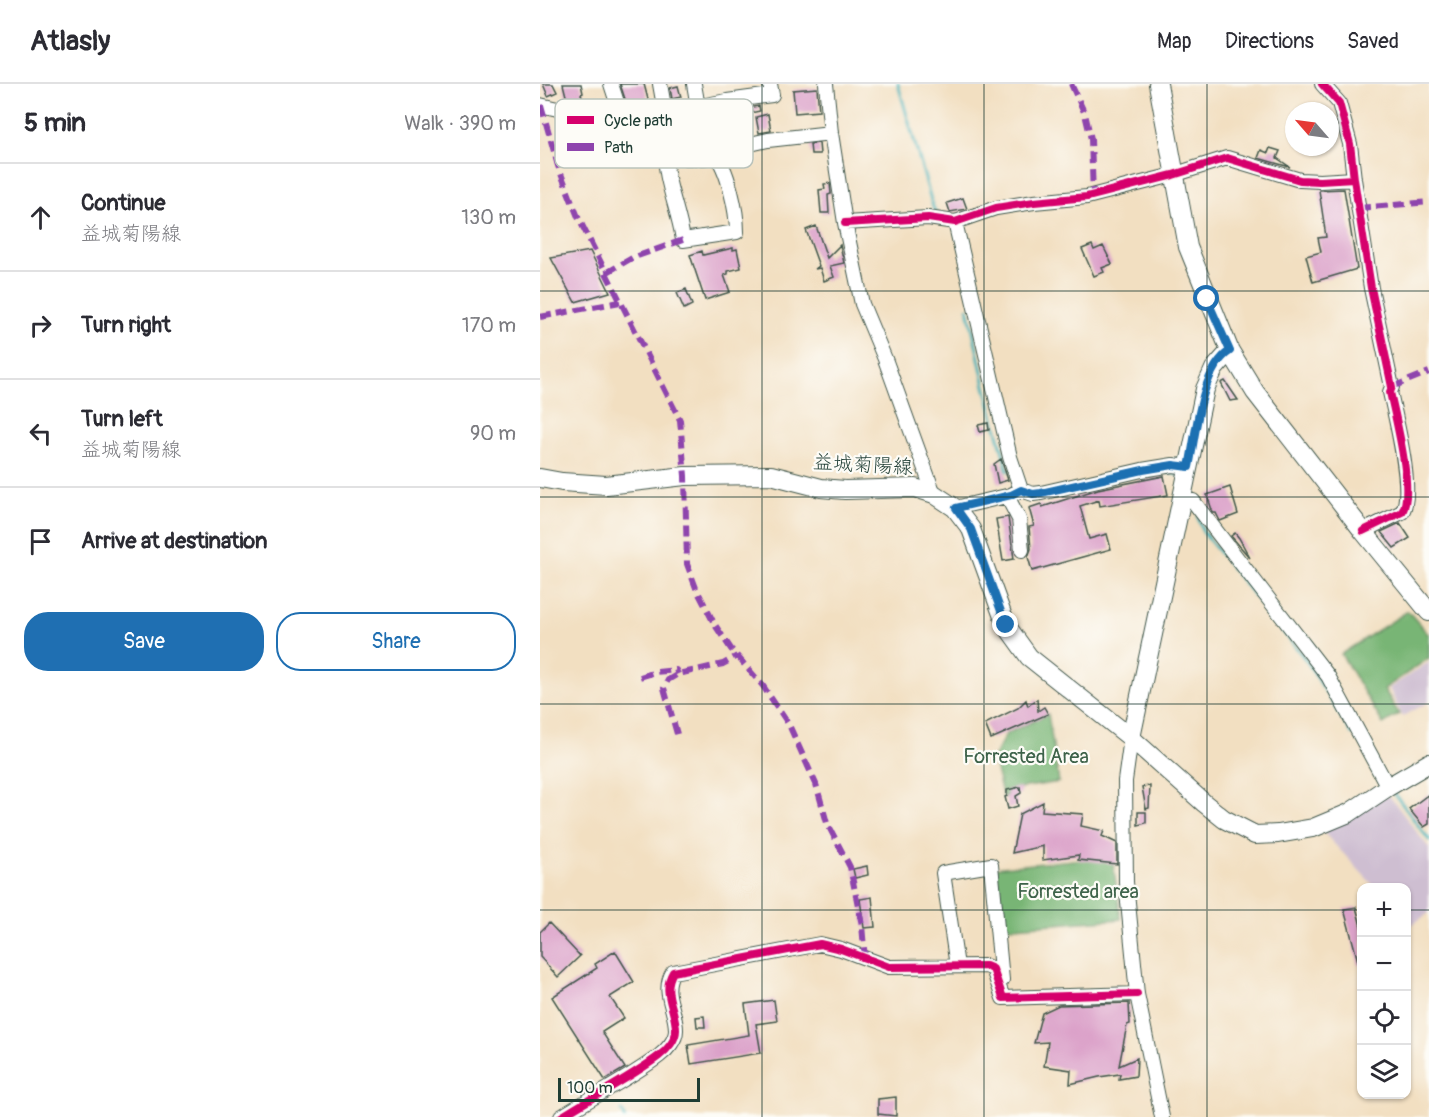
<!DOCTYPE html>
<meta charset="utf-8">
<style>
body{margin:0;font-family:Pangolin,"Klee One",sans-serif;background:#f2f2f3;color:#2b2b33}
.controls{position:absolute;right:18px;bottom:18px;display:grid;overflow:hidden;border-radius:12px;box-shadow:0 2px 4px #0004}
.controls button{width:54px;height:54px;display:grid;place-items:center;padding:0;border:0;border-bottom:2px solid #e1e1e2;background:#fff;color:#2b2b33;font:30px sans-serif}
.compass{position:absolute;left:745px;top:18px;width:54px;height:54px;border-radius:50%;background:#fff;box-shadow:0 2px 4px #0004;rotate:298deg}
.scale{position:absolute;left:18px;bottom:15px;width:142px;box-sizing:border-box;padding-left:6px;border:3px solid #1f3d34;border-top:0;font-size:16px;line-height:21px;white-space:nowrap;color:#1f3d34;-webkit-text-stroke:4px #fdfcf7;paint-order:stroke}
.stop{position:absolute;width:18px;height:18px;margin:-14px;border:4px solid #1f6fb2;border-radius:50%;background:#fff}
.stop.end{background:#1f6fb2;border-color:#fff;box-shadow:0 2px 6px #0008}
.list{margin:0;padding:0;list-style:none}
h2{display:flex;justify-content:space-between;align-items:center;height:78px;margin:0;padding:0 24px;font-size:26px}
h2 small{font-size:20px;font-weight:400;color:#7c7c81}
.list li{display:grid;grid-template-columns:39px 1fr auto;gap:18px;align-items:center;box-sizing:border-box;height:108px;padding:0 24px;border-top:2px solid #e1e1e2}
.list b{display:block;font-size:22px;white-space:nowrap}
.list p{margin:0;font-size:20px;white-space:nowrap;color:#7c7c81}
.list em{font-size:20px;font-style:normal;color:#7c7c81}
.actions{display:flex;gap:12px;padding:18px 24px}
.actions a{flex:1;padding:14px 0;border:2px solid #1f6fb2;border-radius:24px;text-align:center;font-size:21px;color:#1f6fb2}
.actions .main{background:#1f6fb2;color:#fff}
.icon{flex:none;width:33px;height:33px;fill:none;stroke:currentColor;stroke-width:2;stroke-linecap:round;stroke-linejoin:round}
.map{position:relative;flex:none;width:889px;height:1033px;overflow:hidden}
header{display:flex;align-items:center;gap:36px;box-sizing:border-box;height:84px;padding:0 30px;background:#fff;border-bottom:2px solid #e1e1e2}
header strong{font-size:28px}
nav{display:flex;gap:33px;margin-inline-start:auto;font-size:21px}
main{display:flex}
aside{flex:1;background:#fff}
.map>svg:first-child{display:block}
.industrial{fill:#cebed1}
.forest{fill:#78b574;stroke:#4c7954;stroke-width:1.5}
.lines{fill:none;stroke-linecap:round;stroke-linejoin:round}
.stream{stroke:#40b1b8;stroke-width:3}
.building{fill:#dba1c9}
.minor-casing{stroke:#3f5549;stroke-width:16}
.major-casing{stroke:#3f5549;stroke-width:20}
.minor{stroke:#fff;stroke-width:14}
.major{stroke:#fff;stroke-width:18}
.quiet{stroke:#8e44ad;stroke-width:6;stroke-dasharray:12 6;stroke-linecap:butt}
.cycleway-casing{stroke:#fdfcf7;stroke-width:11}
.cycleway{stroke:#d6006c;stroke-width:8}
.route{stroke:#1f6fb2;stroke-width:8}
.grid{fill:none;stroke:#1f3d34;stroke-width:1.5;stroke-opacity:0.55}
.labels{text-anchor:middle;stroke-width:4.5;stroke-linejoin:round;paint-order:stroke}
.street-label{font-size:20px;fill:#1f3d34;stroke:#fdfcf7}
.park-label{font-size:20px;fill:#3d6249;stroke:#fdfcf7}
.key{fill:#fdfcf7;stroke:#bac3bc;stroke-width:1.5}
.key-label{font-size:16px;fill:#1f3d34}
</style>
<header>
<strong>Atlasly</strong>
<nav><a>Map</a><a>Directions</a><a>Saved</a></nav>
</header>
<main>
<aside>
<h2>5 min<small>Walk · 390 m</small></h2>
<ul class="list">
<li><svg class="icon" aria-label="ahead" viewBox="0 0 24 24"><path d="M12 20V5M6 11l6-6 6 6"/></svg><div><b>Continue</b><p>益城菊陽線</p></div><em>130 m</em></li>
<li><svg class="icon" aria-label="right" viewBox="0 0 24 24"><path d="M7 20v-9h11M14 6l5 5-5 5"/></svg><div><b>Turn right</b></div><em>170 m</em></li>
<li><svg class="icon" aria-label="left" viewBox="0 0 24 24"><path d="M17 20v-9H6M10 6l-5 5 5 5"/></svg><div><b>Turn left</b><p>益城菊陽線</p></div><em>90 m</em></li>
<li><svg class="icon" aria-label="arrive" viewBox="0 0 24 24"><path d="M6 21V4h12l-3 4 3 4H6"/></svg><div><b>Arrive at destination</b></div></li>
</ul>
<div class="actions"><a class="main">Save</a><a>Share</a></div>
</aside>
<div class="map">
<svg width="889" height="1033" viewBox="0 0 889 1033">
<rect width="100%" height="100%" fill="#fdfcf7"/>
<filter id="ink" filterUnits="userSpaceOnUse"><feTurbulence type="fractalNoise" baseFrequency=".0167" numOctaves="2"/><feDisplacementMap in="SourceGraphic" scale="12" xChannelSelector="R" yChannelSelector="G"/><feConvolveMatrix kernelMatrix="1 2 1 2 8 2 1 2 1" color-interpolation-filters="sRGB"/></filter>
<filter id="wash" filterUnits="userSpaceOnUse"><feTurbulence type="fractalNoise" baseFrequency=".008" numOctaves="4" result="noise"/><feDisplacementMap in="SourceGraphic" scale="24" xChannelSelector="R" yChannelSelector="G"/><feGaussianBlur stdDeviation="1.35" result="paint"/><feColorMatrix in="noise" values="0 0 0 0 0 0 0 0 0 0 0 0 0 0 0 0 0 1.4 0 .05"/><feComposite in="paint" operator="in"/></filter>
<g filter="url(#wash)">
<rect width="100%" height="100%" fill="#f2dfc1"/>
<path class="industrial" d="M889 578V618L862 633 849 604Z
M848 710 889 764V829L870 842 867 838 866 804 835 803 782 747Z"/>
<path class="forest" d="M868 527 889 551V574L844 605 859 630 843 640 801 570Z
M508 630 519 698 467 706V712L463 713 453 674 466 650Z
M572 772 581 835 461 844 453 784Z"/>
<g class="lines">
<path class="stream" d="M358 0 393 123 396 129
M428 224 445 302 468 387
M627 388 638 391
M658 433 663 448 766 576 812 650
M854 709 889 756
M82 1027 85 1033"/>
</g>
<g id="blocks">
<path class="building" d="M3 0H13L17 8 8 12Z
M23 0H41L43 9 41 10 43 16 33 18 32 14 27 16Z
M80 0H104L109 19 89 27Z
M138 2 141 13 132 15 130 4Z
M277 4 279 27 255 29 253 6Z
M219 22 220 27 201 31 204 52 164 62 161 31Z
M228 30 231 47 219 49 216 33Z
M279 59 280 70H271L270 60Z
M730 64 740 67 737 74 750 83 718 74 721 66 728 69Z
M290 99 291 110 288 111 289 129H281L279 106 285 105 284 100Z
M804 105 817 185 773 198 766 172 781 168 778 154 786 153 779 106Z
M423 114 427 125 410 128 407 119Z
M276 142 287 174 300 161 304 179 290 182 294 193 284 197 280 184 275 185 279 182 266 146Z
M552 161 554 166 563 162 572 180 562 184 564 188 554 192 542 165Z
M193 164V166L197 165 201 184 188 187V190L184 191 190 208 165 216 150 171 162 167 163 171Z
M50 167 70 208 35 218 11 174Z
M146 205 152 221 144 225 137 209Z
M685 297 698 316 690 317 681 299Z
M448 339 449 346 440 348 438 341Z
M461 375 468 396 458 399 454 380Z
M624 392 628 411 560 422 559 416 540 422 549 455 567 450 571 465 492 487 488 473 491 465 489 443 494 442 489 424 501 420 502 423 558 405Z
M690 403 698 430 680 437 676 429H673L667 411Z
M468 433 474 475 463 477 456 435Z
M860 439 870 454 854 464 841 448Z
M695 449 699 454 710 474 691 452Z
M497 615 498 627 504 623 508 630 451 655 445 640 478 624 486 616 488 622Z
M610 702 609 724 606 725 602 703Z
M480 703 481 709 476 712 478 722 468 725 465 713 467 712V706Z
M889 710V740L884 743 869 725Z
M503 718 502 727 543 730 541 742 564 747 562 752 577 759V780L538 776 539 771 503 776V762L472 769 480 730Z
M598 728H606V739L598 741Z
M327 782 328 791 315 794 313 785Z
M332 813 335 843 324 844 320 815Z
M816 823 822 846V881H819L804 825Z
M9 839 40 872 18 893 0 873V848Z
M75 867 94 898 70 913 84 934 62 948 85 984 65 996 12 913 57 884 55 880Z
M234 916 237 937 216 940 221 969 151 980 148 961 209 951 205 920Z
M589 919 590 940 587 941 579 982 597 974 596 992 579 995 580 990 559 993 530 1000 531 986 504 982 508 958 494 959 502 929 519 921Z
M164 932 165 943H157L156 933Z
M356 1013V1032L338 1030V1015Z"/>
</g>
</g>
<g filter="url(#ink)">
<use href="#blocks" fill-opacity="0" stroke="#3f5549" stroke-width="1.5"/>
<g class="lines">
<defs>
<path id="minor" d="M71 0 84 40
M120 0 125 28
M154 0 158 23
M286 0 291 49 305 139 322 220 345 275 394 410
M782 0 799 19 810 60 814 95 831 204 852 303 850 308C855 332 875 408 862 428L823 447
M0 21 84 40 102 47 125 65 147 74H164L192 64 228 56 291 49
M87 42 96 34 187 17 232 11 230 0
M125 65C124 96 139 126 143 156L197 148C197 128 188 84 174 69
M415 138 470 373 481 406
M305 139 388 134 415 138 456 124 494 118 547 113 633 91 687 74 760 96 780 97 814 95
M467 412 479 435 482 466
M653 417 788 592 848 703
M415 424 471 411 481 406 493 410 501 409 602 386 633 381 649 383
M591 654 585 697 586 798 597 910 622 1033
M417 882 403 789 451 781 462 896
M21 1033C52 1013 90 994 119 972 127 966 136 956 136 946 136 925 121 908 133 888L280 860 301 865 349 883 446 882 453 885 463 914 597 910"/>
<path id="major" d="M618 0 648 163 690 267 715 308 823 447 889 528
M0 394 22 398 66 401 145 392 231 391 281 404 305 406 375 404 394 410 415 424 431 445 466 541 489 573 591 654 664 719 684 735 715 751 738 750 773 744 809 729 848 703 889 679
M591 654 665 305 674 285 690 267"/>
</defs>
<use href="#minor" class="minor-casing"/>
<use href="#major" class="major-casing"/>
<use href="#minor" class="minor"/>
<use href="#major" class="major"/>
<path class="quiet" d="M531 0 545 30 551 55 553 111
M1 21 18 82 38 133 140 336 145 392 147 480 156 504 175 541 191 565 223 602 249 641 276 700 287 739 310 783 322 841 325 876
M818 124 889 118
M66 189 92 174 143 156
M0 233 80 218
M852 303 889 288
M100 593 116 588 136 586 138 590
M137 650 124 604 128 596 138 590 183 580 197 572"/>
<defs>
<path id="cycleway" d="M782 0 799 19 810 60 814 95 831 204 852 303 850 308C855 332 875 408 862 428L823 447
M305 139 388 134 415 138 456 124 494 118 547 113 633 91 687 74 760 96 780 97 814 95
M21 1033C52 1013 90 994 119 972 127 966 136 956 136 946 136 925 121 908 133 888L280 860 301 865 349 883 446 882 453 885 463 914 597 910"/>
</defs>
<use href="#cycleway" class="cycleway-casing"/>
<use href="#cycleway" class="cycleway"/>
</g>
</g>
<g class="lines" filter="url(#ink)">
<path class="route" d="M466 541 431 445 416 424 471 411 481 406 493 410 501 409 603 386 633 381 649 383C656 351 660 286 690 267L667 215"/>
</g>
<path class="grid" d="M222 0V1033M444 0V1033M667 0V1033M0 207H889M0 413H889M0 620H889M0 826H822M866 826H889"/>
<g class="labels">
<g class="street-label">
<text transform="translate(323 380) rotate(3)" y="7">益城菊陽線</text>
</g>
<g class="park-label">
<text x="486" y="679">Forrested Area</text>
<text x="538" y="814">Forrested area</text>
</g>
</g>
<rect x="15" y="15" width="198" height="69" rx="9" class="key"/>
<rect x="27" y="32" width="27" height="8" fill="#d6006c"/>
<rect x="27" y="59" width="27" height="8" fill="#8e44ad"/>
<g class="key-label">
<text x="64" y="42">Cycle path</text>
<text x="64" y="69">Path</text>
</g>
</svg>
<div class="controls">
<button>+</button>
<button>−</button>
<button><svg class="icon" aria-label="locate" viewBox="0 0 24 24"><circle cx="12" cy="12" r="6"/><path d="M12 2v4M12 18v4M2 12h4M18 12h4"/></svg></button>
<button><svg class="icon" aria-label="layers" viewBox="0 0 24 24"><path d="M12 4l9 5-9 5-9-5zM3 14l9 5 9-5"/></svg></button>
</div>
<svg class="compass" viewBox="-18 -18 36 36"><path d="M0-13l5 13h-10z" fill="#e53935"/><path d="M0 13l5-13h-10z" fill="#7c7c81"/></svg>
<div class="scale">100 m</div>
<div class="stop" style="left:667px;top:215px"></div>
<div class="stop end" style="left:466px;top:541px"></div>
</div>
</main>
